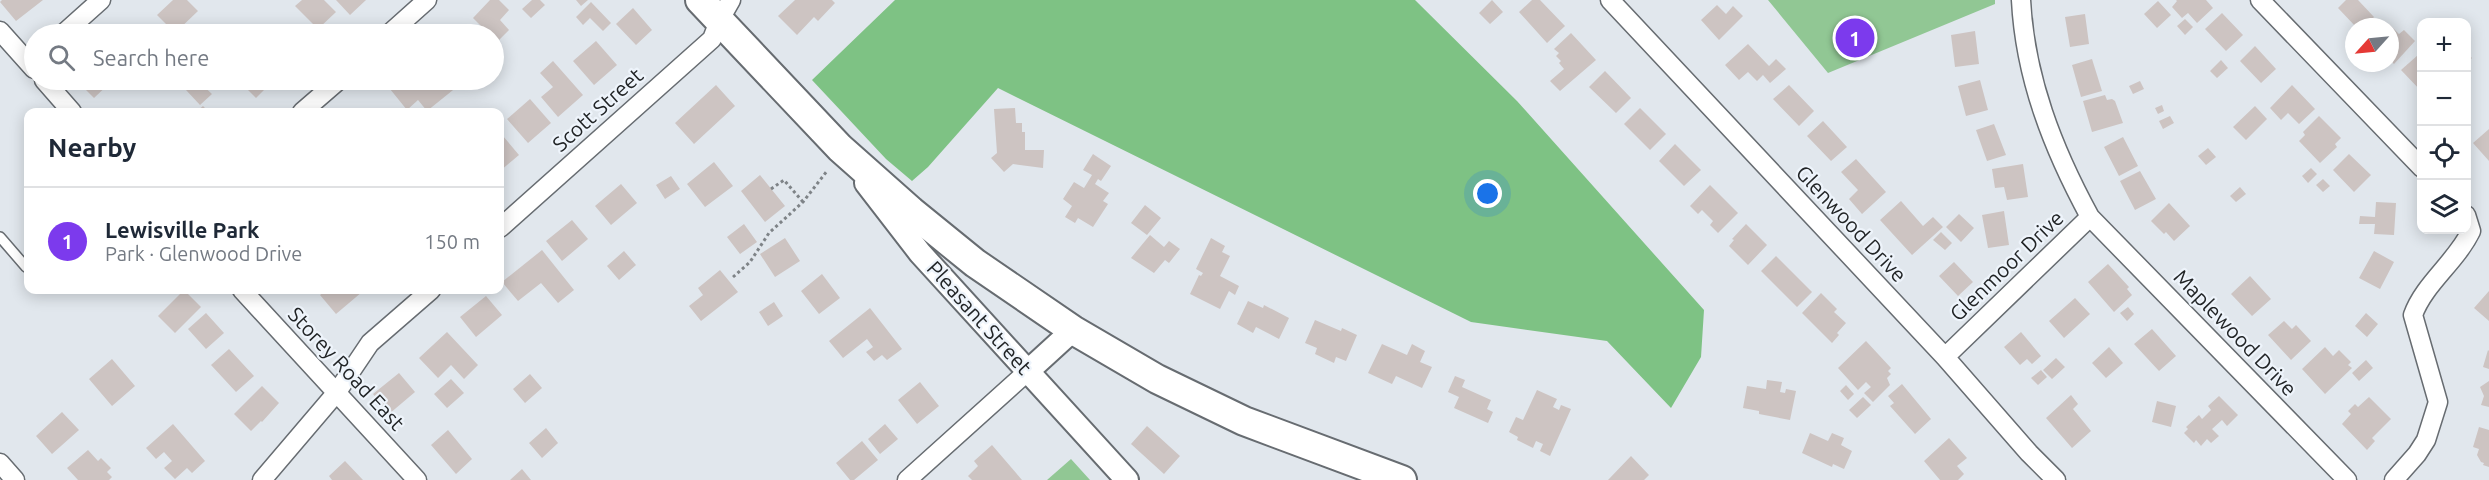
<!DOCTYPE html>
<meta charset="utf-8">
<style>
body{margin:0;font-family:Ubuntu,sans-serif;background:#f2f2f3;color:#1f2937}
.controls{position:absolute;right:18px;top:18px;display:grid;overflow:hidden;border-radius:12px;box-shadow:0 3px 15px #0003}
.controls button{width:54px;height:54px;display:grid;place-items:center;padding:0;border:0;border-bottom:2px solid #e0e1e3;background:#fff;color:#1f2937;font:30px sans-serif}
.compass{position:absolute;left:2345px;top:18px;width:54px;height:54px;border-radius:50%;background:#fff;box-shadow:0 3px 15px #0003;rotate:243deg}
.you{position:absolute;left:1488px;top:194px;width:21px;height:21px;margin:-15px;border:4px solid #fff;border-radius:50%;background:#1a73e8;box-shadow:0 0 0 9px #1a73e833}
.badge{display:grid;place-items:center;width:39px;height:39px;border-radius:50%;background:#7c3aed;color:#fff;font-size:20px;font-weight:700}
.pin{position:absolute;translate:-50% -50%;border:3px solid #fff;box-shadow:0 2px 6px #0006}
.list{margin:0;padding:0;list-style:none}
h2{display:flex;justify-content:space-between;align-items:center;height:78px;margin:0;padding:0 24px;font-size:26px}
h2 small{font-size:20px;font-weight:400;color:#747a83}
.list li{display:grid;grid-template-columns:39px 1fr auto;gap:18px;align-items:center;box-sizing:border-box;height:108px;padding:0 24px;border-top:2px solid #e0e1e3}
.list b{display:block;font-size:22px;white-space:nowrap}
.list p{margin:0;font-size:20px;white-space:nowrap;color:#747a83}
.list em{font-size:20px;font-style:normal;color:#747a83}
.icon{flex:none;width:33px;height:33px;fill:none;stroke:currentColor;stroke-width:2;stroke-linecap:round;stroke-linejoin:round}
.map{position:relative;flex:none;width:2489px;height:480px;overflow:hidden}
.search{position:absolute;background:#fff;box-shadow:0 3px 15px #0003;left:24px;top:24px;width:480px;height:66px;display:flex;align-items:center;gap:15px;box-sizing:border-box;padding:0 21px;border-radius:33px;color:#747a83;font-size:22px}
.panel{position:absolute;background:#fff;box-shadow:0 3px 15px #0003;left:24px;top:108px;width:480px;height:186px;border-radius:12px}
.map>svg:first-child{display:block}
.green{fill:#91c794}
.forest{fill:#7ec284}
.building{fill:#cdc4c2}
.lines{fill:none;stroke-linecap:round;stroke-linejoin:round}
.service-casing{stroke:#676c71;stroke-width:12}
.minor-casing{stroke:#676c71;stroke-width:21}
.tertiary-casing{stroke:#676c71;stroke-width:26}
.primary-casing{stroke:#676c71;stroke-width:32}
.path{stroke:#7e8387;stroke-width:3;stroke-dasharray:3 3;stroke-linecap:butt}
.service{stroke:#fff;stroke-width:9}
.minor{stroke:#fff;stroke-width:18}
.tertiary{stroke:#fff;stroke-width:22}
.primary{stroke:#fff;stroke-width:28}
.labels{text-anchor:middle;stroke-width:4.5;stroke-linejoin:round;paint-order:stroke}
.street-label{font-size:21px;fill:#212426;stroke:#eef4fb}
</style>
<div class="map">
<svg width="2489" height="480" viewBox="0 0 2489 480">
<rect width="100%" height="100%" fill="#e1e7ed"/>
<path class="green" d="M1768 0H1995V4L1828 73Z
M1071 459 1090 480H1047Z"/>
<path class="forest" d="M895 0H1415L1517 101 1704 310 1701 357 1671 408 1607 341 1471 322 998 88 928 167 912 181 886 159 812 80Z"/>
<path class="building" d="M2 0H43L16 21 0 2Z
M173 0H187L198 11 175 33 157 15Z
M302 0H324L336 12 318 29 295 6Z
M336 0H366L350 15Z
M490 0H499L509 10 500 20 509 30 497 42 494 38V34H489L473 18Z
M532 0H540L545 5 531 18 522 9Z
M576 0H588L581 6Z
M795 0H832L835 3 818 21 814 17 797 35 778 16Z
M1492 0 1503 12 1490 24 1479 13Z
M1532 0H1540L1565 26 1547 43 1519 12Z
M2176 0H2206L2213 8 2197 23 2188 13 2182 18 2172 7 2177 1Z
M2346 0H2358L2374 17 2364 27H2356L2338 8Z
M2158 1 2171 15 2157 28 2144 14Z
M591 2 611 23 603 31 590 18 583 25 576 17Z
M1717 5 1726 14 1733 6 1743 16 1719 40 1701 20Z
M633 8 652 30 636 45 616 24Z
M2222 13 2243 35 2226 51 2205 29Z
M2085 14 2089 44 2070 47 2065 17Z
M2185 19 2193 27 2185 35 2177 26Z
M141 24 151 34H131Z
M2389 24 2399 34 2404 30 2415 41 2394 64 2390 60V27H2386Z
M294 26 302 34H285Z
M466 26 473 34H455Z
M1975 31 1979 64 1955 67 1951 35Z
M1571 33 1596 60 1560 91 1550 81 1564 69 1559 63 1561 61 1556 56 1559 53 1554 49Z
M596 41 617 65 594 85 573 61Z
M1748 44 1769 66 1776 59 1786 69 1770 83 1763 75 1757 81 1748 72 1739 80 1725 65Z
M2255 46 2276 69 2261 83 2240 61Z
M2466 52 2472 58 2466 64Z
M2418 55 2422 59V92L2401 70Z
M2092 59 2102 91 2081 97 2072 65Z
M2221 60 2228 68 2217 78 2210 71Z
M553 61 583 95 558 117 541 97 553 87 540 73Z
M1605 71 1631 98 1616 113 1589 87Z
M76 80H113L94 98Z
M197 80 212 94 200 105 186 90Z
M238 80H274L256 98Z
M402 80H452L458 86 427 111 418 100 407 110 390 89Z
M1980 80 1988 110 1966 116 1958 86Z
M2140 81 2144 89 2133 94 2129 86Z
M716 85 735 106 694 144 675 123Z
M1789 85 1814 111 1799 126 1773 99Z
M2292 85 2315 109 2299 124 2288 113 2281 120 2270 108Z
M2105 95 2107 100 2112 99 2115 101 2123 123 2092 132 2083 101Z
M530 99 551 123 528 143 507 119Z
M2162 105 2164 111 2158 114 2155 108Z
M203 106 209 112H196Z
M2255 106 2267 119 2246 140 2233 127Z
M1015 108 1016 123H1022V132H1025V150H1044L1043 168 1013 164 1004 172 991 158 997 153 994 109Z
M1640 108 1666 134 1650 150 1624 124Z
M2170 116 2174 123 2163 129 2159 121Z
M2319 116 2341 138 2335 144 2337 147 2320 163 2299 141 2305 135 2303 132Z
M1823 121 1847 147 1831 161 1807 136Z
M1994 124 2006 155 1987 161 1976 130Z
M2489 129V161L2473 143Z
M503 136 519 155 500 171V138Z
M2123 137 2138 166 2119 176 2104 147Z
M1675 144 1701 170 1684 186 1659 161Z
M2208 148 2216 157 2206 165 2198 156Z
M1093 154 1111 166 1101 181 1098 179 1095 184 1109 193 1103 201 1108 204 1093 227 1078 218 1075 223 1065 217 1072 206 1063 199 1074 182 1084 188 1092 175 1083 170Z
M2349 154 2371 175 2354 192 2333 170Z
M1856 159 1886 192 1862 214 1849 199 1858 190 1841 172Z
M714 162 733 186 705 207 687 184Z
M2023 164 2028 197 2007 200 2004 187 1995 188 1992 169Z
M2311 168 2317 174 2308 183 2302 176Z
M2140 171 2156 199 2135 210 2120 181Z
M760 175 785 206 765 222 741 191Z
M671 176 680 189 665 199 656 185Z
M2323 179 2330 186 2323 192 2316 185Z
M621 184 637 203 611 225 595 206Z
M1710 185 1738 213 1718 233 1710 225 1713 221 1702 210 1698 214 1690 206Z
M2240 187 2246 194 2236 202 2230 196Z
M1901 201 1923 226 1933 217 1943 227 1912 255 1880 220Z
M2376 202 2396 203 2394 235 2374 234 2375 224H2359L2360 216 2375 217Z
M2169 203 2190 226 2174 241 2166 232 2164 234 2151 221Z
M1145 205 1161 218 1147 235 1131 223Z
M2004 211 2009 245 1988 248 1982 215Z
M1959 214 1974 228 1961 242 1946 227Z
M572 220 588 239 562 261 546 241Z
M744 224 757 242 740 254 727 237Z
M1746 224 1767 245 1748 265 1729 246 1734 240 1732 239Z
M1941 232 1952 243 1945 250 1933 240Z
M1150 235 1164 247 1169 241 1180 249 1169 263 1165 260 1154 273 1131 258Z
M785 238 800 261 775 277 760 254Z
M1211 238 1225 246 1222 252 1230 256 1220 276 1239 286 1235 295 1229 291 1220 309 1190 294 1199 275 1201 276 1203 273 1196 269Z
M542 250 574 290 558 303 541 283 518 301 502 282Z
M624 251 636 265 619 280 607 266Z
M2374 251 2394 262 2380 289 2359 278Z
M1776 256 1812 292 1797 307 1761 271Z
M1954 262 1973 282 1958 296 1939 276Z
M2108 264 2129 287 2127 289 2132 295 2114 312 2088 282Z
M720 270 738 292 701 321 689 306 703 295 698 288Z
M822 274 840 298 819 314 801 291Z
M2250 276 2271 299 2252 316 2231 294Z
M184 290 201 307 175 333 158 316Z
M326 290H360L362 292 336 314 320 295Z
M2489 291V321L2474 308Z
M1821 293 1837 309 1834 312 1846 323 1837 333 1839 335 1832 343 1802 313Z
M486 296 502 315 476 337 460 317Z
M2075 298 2090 314 2064 338 2049 321Z
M1248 301 1263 308 1264 305 1289 318 1279 339 1256 327 1253 333 1237 324Z
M774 302 783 316 768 326 759 312Z
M2128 307 2134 314 2127 321 2120 313Z
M870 308 902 349 887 360 882 355 874 361 866 352 873 347 867 339 843 358 829 341Z
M206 313 224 333 206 349 188 329Z
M2366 313 2378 324 2367 337 2355 326Z
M1315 320 1341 331 1342 328 1357 335 1346 361 1336 357 1334 363 1315 354 1317 348 1305 343Z
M2284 321 2292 329 2296 325 2311 341 2291 360 2268 335Z
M2152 329 2176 356 2159 371 2134 344Z
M447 332 478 365 464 379 451 365 438 378 419 358Z
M2021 332 2041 356 2032 364 2027 359 2020 365 2004 347Z
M1866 341 1891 368 1888 371 1891 374 1887 378 1890 385 1873 402 1864 393 1871 387 1866 382 1858 390 1838 368Z
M1382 344 1407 355 1412 344 1425 351 1420 362 1432 367 1422 388 1396 376 1392 384 1368 373Z
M2109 347 2123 363 2106 378 2092 363Z
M2325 347 2333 356 2339 350 2351 362 2348 365 2352 368 2325 394 2302 369Z
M229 349 254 376 236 392 211 365Z
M2488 350 2489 351V369L2483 367Z
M2056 358 2065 367 2052 379 2043 370Z
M112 359 135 386 112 406 89 379Z
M2366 360 2373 368 2359 381 2352 373Z
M2041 370 2047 377 2038 385 2031 378Z
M399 373 415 392 389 414 373 394Z
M530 374 542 388 525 403 513 389Z
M1455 376 1465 380 1462 387 1491 400 1487 409 1493 412 1488 423 1454 408 1459 397 1448 392Z
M451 379 464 393 447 408 434 394Z
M1767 380 1782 382 1780 392 1785 393 1786 389 1796 391 1790 420 1759 414V411L1743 408 1747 386 1766 389Z
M2489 381V407L2481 405 2484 396 2480 387Z
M920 382 939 406 917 424 898 400Z
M1902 384 1931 419 1915 434 1890 406 1894 403 1888 396Z
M1846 385 1854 394 1848 400 1840 391Z
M262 386 279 403 262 422 261 421 251 431 234 414Z
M1537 390 1557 399 1553 407 1559 410 1561 405 1571 409 1550 456 1540 451 1543 444 1536 441 1533 448 1517 440 1518 437 1509 432 1516 417 1523 420Z
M2071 395 2078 404 2073 409 2091 431 2072 448 2046 418Z
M2219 396 2238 415 2227 426 2222 420 2212 429 2219 436 2211 443 2207 439 2201 446 2196 440 2194 443 2184 433 2188 429 2186 427 2199 415 2202 419 2211 410 2208 406Z
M1863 397 1871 405 1857 418 1849 410Z
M2369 397 2391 419 2372 438 2375 441 2367 450 2342 424 2351 414 2348 411 2355 404 2358 407Z
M2157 401 2176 406 2171 427 2152 422Z
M62 412 79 430 52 454 36 436Z
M173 424 205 461 192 473 187 468 175 479 164 468 172 461 164 452 156 459 146 448Z
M885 424 898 439 880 454 868 439Z
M1147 426 1180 456 1164 474 1131 444Z
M2479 427 2489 430V467L2483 465 2484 463 2481 462 2477 455 2479 449 2473 447Z
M546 428 558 443 542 458 529 443Z
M448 430 472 459 456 474 431 445Z
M1810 433 1828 441 1832 433 1844 438 1841 445 1852 451 1844 469 1833 464 1832 467 1802 453Z
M1949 438 1967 458 1957 466 1964 474 1958 480H1940L1924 461Z
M862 441 878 460 854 480H850L836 463Z
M992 445 1022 480H972L968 476 978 466 974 461Z
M88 450 98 461 101 458 111 468 107 472 112 477 109 480H78L67 468Z
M1631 456 1649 475 1644 480H1608Z
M345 461 363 480H332L329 476Z
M522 469 531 480H510Z"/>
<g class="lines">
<defs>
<path id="service" d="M0 237 26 267H28"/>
<path id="minor" d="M1610 0 1945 357 2029 453 2056 480
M2021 0C2025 78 2053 149 2090 217L2347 480
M2260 0 2422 168
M0 31 34 69
M63 34 101 0
M389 34 427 0
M44 80 72 112
M302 112 339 80
M500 228 712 39 719 21 731 0
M242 290 417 480
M1945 357 2090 217
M0 463 15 480
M262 480 337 392 370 343 431 290
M907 480 1027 372
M2394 480 2417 454 2426 440 2438 402 2413 315C2424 284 2456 262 2471 231L2466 215"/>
<path id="tertiary" d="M866 183 920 253 1127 480
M1027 372 1073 330"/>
<path id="primary" d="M700 0 840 148 911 211 975 263 1073 330 1157 379 1244 421 1402 480"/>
</defs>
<use href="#service" class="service-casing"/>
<use href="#minor" class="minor-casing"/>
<use href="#tertiary" class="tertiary-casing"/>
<use href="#primary" class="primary-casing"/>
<path class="path" d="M771 189 784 180 803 202
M733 277 750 262 769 233 803 202 827 171"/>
<use href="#service" class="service"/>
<use href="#minor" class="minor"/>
<use href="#tertiary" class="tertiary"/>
<use href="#primary" class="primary"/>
</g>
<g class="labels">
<g class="street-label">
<text transform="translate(598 110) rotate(-42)" y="7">Scott Street</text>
<text transform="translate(1851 224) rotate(47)" y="7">Glenwood Drive</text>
<text transform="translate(2007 266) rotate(-44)" y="7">Glenmoor Drive</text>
<text transform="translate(979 318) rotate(48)" y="7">Pleasant Street</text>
<text transform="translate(2235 333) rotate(46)" y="7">Maplewood Drive</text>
<text transform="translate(346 369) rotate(47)" y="7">Storey Road East</text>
</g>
</g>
</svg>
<div class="controls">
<button>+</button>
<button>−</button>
<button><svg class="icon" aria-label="locate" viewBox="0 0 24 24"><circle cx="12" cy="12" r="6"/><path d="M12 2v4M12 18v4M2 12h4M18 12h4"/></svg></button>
<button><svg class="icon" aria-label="layers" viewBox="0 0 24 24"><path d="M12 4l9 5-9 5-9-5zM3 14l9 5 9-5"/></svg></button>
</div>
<svg class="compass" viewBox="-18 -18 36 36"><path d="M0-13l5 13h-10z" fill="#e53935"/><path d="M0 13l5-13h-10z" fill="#747a83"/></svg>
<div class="you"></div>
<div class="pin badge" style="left:1855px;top:38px">1</div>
<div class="search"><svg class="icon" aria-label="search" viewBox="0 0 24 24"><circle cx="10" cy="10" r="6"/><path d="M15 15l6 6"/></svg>Search here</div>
<section class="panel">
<h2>Nearby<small></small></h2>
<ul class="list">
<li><span class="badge">1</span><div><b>Lewisville Park</b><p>Park · Glenwood Drive</p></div><em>150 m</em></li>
</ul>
</section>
</div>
